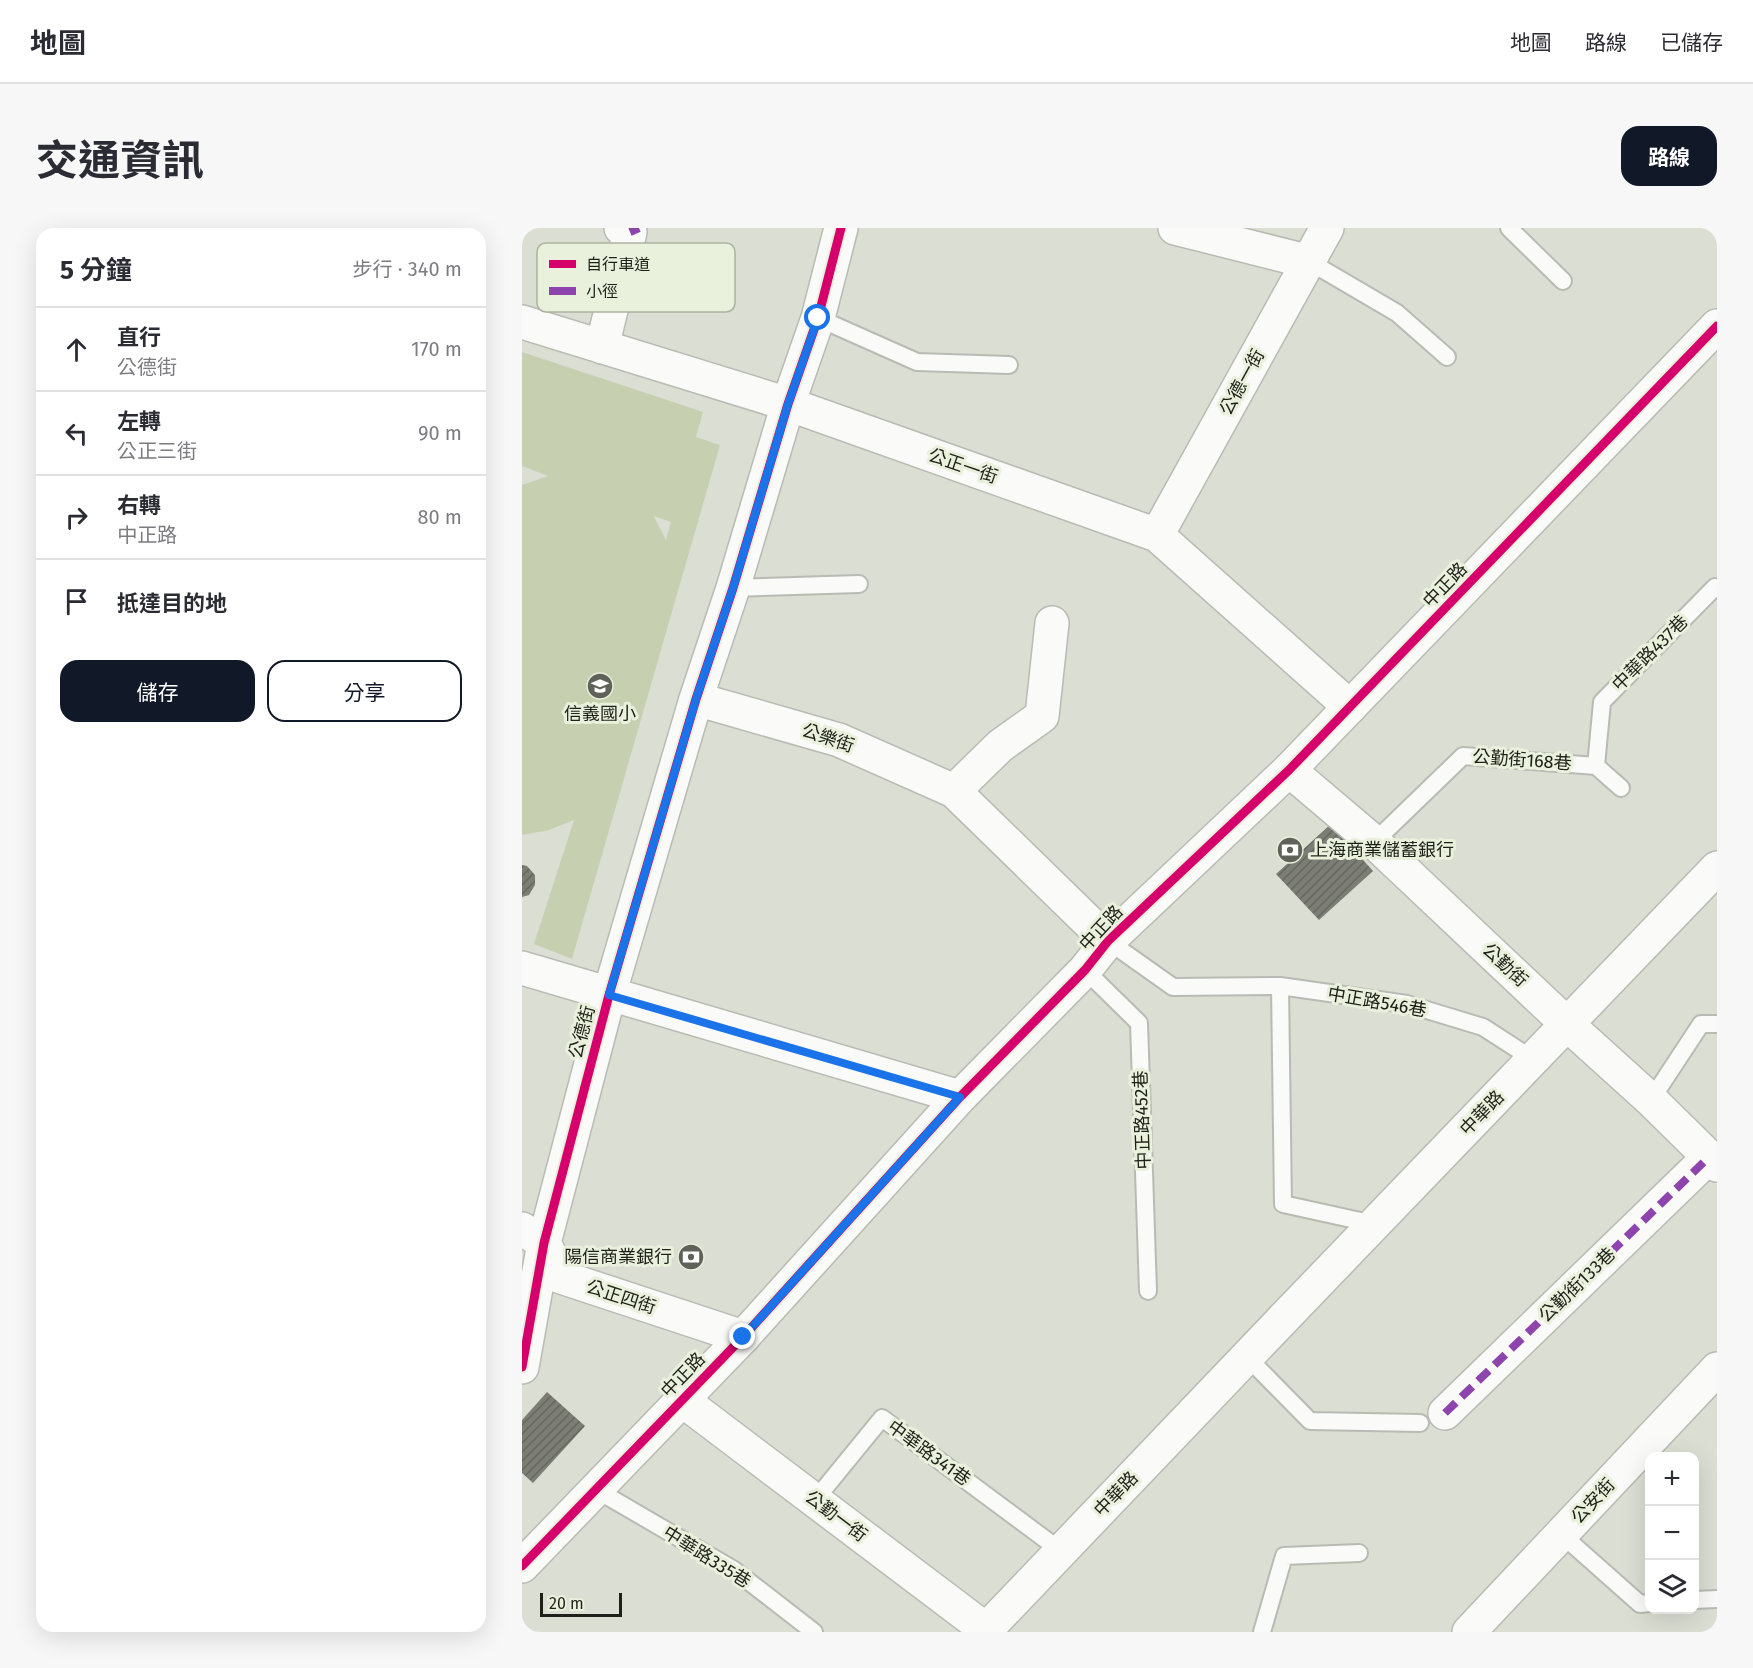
<!DOCTYPE html>
<html lang="zh-TW">
<meta charset="utf-8">
<style>
body{margin:0;font-family:"Fira Sans","Noto Sans TC",sans-serif;background:#f7f7f7;color:#2b2b33}
.controls{position:absolute;right:18px;bottom:18px;display:grid;overflow:hidden;border-radius:12px;box-shadow:0 6px 24px #0002}
.controls button{width:54px;height:54px;display:grid;place-items:center;padding:0;border:0;border-bottom:2px solid #e1e1e2;background:#fff;color:#2b2b33;font:30px sans-serif}
.scale{position:absolute;left:18px;bottom:15px;width:82px;box-sizing:border-box;padding-left:6px;border:3px solid #1e2019;border-top:0;font-size:16px;line-height:21px;white-space:nowrap;color:#1e2019;-webkit-text-stroke:4px #e9f0db;paint-order:stroke}
.stop{position:absolute;width:18px;height:18px;margin:-14px;border:4px solid #1a73e8;border-radius:50%;background:#fff}
.stop.end{background:#1a73e8;border-color:#fff;box-shadow:0 2px 6px #0008}
.list{margin:0;padding:0;list-style:none}
h2{display:flex;justify-content:space-between;align-items:center;height:78px;margin:0;padding:0 24px;font-size:26px}
h2 small{font-size:20px;font-weight:400;color:#7c7c81}
.list li{display:grid;grid-template-columns:39px 1fr auto;gap:18px;align-items:center;box-sizing:border-box;height:84px;padding:0 24px;border-top:2px solid #e1e1e2}
.list b{display:block;font-size:22px;white-space:nowrap}
.list p{margin:0;font-size:20px;white-space:nowrap;color:#7c7c81}
.list em{font-size:20px;font-style:normal;color:#7c7c81}
.actions{display:flex;gap:12px;padding:18px 24px}
.actions a{flex:1;padding:14px 0;border:2px solid #111827;border-radius:18px;text-align:center;font-size:21px;color:#111827}
.actions .main{background:#111827;color:#fff}
.icon{flex:none;width:33px;height:33px;fill:none;stroke:currentColor;stroke-width:2;stroke-linecap:round;stroke-linejoin:round}
.map{position:relative;flex:none;width:1195px;height:1404px;overflow:hidden;border-radius:18px}
header{display:flex;align-items:center;gap:36px;box-sizing:border-box;height:84px;padding:0 30px;background:#fff;border-bottom:2px solid #e1e1e2}
header strong{font-size:28px}
nav{display:flex;gap:33px;margin-inline-start:auto;font-size:21px}
.intro{display:flex;align-items:center;justify-content:space-between;box-sizing:border-box;height:144px;padding:0 36px}
h1{margin:0;font-size:42px}
.button{padding:15px 27px;border-radius:18px;background:#111827;color:#fff;font-size:21px;font-weight:700}
main{display:flex;gap:36px;padding:0 36px}
aside{flex:1;background:#fff;border-radius:18px;box-shadow:0 6px 24px #0002}
.map>svg:first-child{display:block}
.pitch{fill:#c7cfb1;fill-rule:evenodd}
.building{fill:url(#building-hatch)}
.lines{fill:none;stroke-linecap:round;stroke-linejoin:round}
.service-casing{stroke:#b8bbb3;stroke-width:20}
.minor-casing{stroke:#b8bbb3;stroke-width:36}
.primary-casing{stroke:#b8bbb3;stroke-width:36}
.service{stroke:#fafaf8;stroke-width:16}
.minor{stroke:#fafaf8;stroke-width:33}
.primary{stroke:#fafaf8;stroke-width:33}
.quiet{stroke:#8e44ad;stroke-width:8;stroke-dasharray:15 8;stroke-linecap:butt}
.cycleway-casing{stroke:#e9f0db;stroke-width:13}
.cycleway{stroke:#d6006c;stroke-width:9}
.route{stroke:#1a73e8;stroke-width:8}
.labels{text-anchor:middle;stroke-width:6;stroke-linejoin:round;paint-order:stroke}
.street-label{font-size:18px;fill:#1e2019;stroke:#e9f0db}
.poi-label{font-size:18px;fill:#1e2019;stroke:#e9f0db}
.key{fill:#e9f0db;stroke:#acb2a1;stroke-width:1.5}
.key-label{font-size:16px;fill:#1e2019}
</style>
<header>
<strong>地圖</strong>
<nav><a>地圖</a><a>路線</a><a>已儲存</a></nav>
</header>
<div class="intro"><h1>交通資訊</h1><a class="button">路線</a></div>
<main>
<aside>
<h2>5 分鐘<small>步行 · 340 m</small></h2>
<ul class="list">
<li><svg class="icon" aria-label="ahead" viewBox="0 0 24 24"><path d="M12 20V5M6 11l6-6 6 6"/></svg><div><b>直行</b><p>公德街</p></div><em>170 m</em></li>
<li><svg class="icon" aria-label="left" viewBox="0 0 24 24"><path d="M17 20v-9H6M10 6l-5 5 5 5"/></svg><div><b>左轉</b><p>公正三街</p></div><em>90 m</em></li>
<li><svg class="icon" aria-label="right" viewBox="0 0 24 24"><path d="M7 20v-9h11M14 6l5 5-5 5"/></svg><div><b>右轉</b><p>中正路</p></div><em>80 m</em></li>
<li><svg class="icon" aria-label="arrive" viewBox="0 0 24 24"><path d="M6 21V4h12l-3 4 3 4H6"/></svg><div><b>抵達目的地</b></div></li>
</ul>
<div class="actions"><a class="main">儲存</a><a>分享</a></div>
</aside>
<div class="map">
<svg width="1195" height="1404" viewBox="0 0 1195 1404">
<defs>
<pattern id="building-hatch" width="6" height="6" patternUnits="userSpaceOnUse" patternTransform="scale(1.5)"><rect width="6" height="6" fill="#7c7e76"/><path d="M-1 1l2-2M0 6l6-6M5 7l2-2" fill="none" stroke="#656760"/></pattern>
</defs>
<rect width="100%" height="100%" fill="#dbded3"/>
<path class="pitch" d="M0 124 181 184 174 209 198 217 50 731 12 716 52 592 27 602 0 607V257L26 248 0 238ZM132 288 149 294 144 312 132 289Z"/>
<path class="building" d="M809 596 851 643 797 692 754 646Z
M0 637 5 638 13 647V657L7 667 0 669Z
M25 1164 63 1198 11 1255 0 1245V1192Z"/>
<g class="lines">
<defs>
<path id="service" d="M987 0 1041 53
M788 34 875 85 925 129
M296 90 395 134 487 137
M211 360 337 356
M1074 538 1080 474 1193 359 1195 361
M1074 538 1099 560
M852 614 941 528 1074 538
M586 713 651 759 758 758 885 776 961 799 1012 832
M563 742 617 795 626 1063
M758 758 761 976 852 996
M1129 872 1179 796H1195
M725 1129 788 1193 898 1195
M73 1261 212 1342 292 1404
M293 1272 360 1190 539 1323
M1039 1306 1118 1376 1128 1375
M1172 1372 1195 1371
M740 1404 762 1328 837 1325"/>
<path id="minor" d="M653 0 788 34
M0 94 266 176 635 307 828 479
M80 119 108 4 99 0
M635 307 805 0
M174 471 317 512 432 563 586 713
M767 542 852 614 1046 797 1129 872 1195 937
M432 563 478 518 520 488 530 395
M0 740 438 869
M0 1001 22 1015 39 1049 221 1109
M0 1139 22 1015 87 767 174 471 211 360 266 176 296 90 319 0
M160 1172 467 1404
M923 1185 1187 929
M462 1404 762 1090 1195 640
M947 1404 1195 1141"/>
<path id="primary" d="M0 1338 221 1109 438 869 563 742 586 713 767 542 1195 98"/>
</defs>
<use href="#service" class="service-casing"/>
<use href="#minor" class="minor-casing"/>
<use href="#primary" class="primary-casing"/>
<use href="#service" class="service"/>
<use href="#minor" class="minor"/>
<use href="#primary" class="primary"/>
<path class="quiet" d="M108 4 117 0
M923 1185 1187 929"/>
<defs>
<path id="cycleway" d="M0 1139 22 1015 87 767 174 471 211 360 266 176 296 90 319 0
M0 1338 221 1109 438 869 563 742 586 713 767 542 1195 98"/>
</defs>
<use href="#cycleway" class="cycleway-casing"/>
<use href="#cycleway" class="cycleway"/>
</g>
<g class="lines">
<path class="route" d="M221 1109 438 869 87 767 174 471 211 360 266 176 296 90"/>
</g>
<defs>
<symbol id="school-disc" viewBox="-11 -11 22 22"><circle r="9.5" fill="#60625a" stroke="#e9f0db"/><path d="M0-5L7-2L0 1L-7-2ZM-4 1L0 2.5L4 1V4Q0 6-4 4Z" fill="#fff"/></symbol>
<symbol id="bank-disc" viewBox="-11 -11 22 22"><circle r="9.5" fill="#60625a" stroke="#e9f0db"/><path d="M-6-4H6V4H-6ZM0-2.3a2.3 2.3 0 1 0 0 4.6a2.3 2.3 0 1 0 0-4.6Z" fill="#fff"/></symbol>
</defs>
<g fill-rule="evenodd">
<use href="#school-disc" x="63" y="443" width="30" height="30"/>
<use href="#bank-disc" x="753" y="607" width="30" height="30"/>
<use href="#bank-disc" x="154" y="1014" width="30" height="30"/>
</g>
<g class="labels">
<g class="street-label">
<text transform="translate(720 154) rotate(-61)" y="6">公德一街</text>
<text transform="translate(441 238) rotate(19)" y="6">公正一街</text>
<text transform="translate(923 357) rotate(-46)" y="6">中正路</text>
<text transform="translate(1128 425) rotate(-45)" y="6">中華路437巷</text>
<text transform="translate(306 510) rotate(19)" y="6">公樂街</text>
<text transform="translate(1000 532) rotate(4)" y="6">公勤街168巷</text>
<text transform="translate(579 700) rotate(-47)" y="6">中正路</text>
<text transform="translate(983 737) rotate(43)" y="6">公勤街</text>
<text transform="translate(855 774) rotate(10)" y="6">中正路546巷</text>
<text transform="translate(60 804) rotate(-75)" y="6">公德街</text>
<text transform="translate(960 885) rotate(-46)" y="6">中華路</text>
<text transform="translate(620 892) rotate(-92)" y="6">中正路452巷</text>
<text transform="translate(1055 1057) rotate(-44)" y="6">公勤街133巷</text>
<text transform="translate(99 1069) rotate(18)" y="6">公正四街</text>
<text transform="translate(161 1147) rotate(-46)" y="6">中正路</text>
<text transform="translate(407 1225) rotate(36)" y="6">中華路341巷</text>
<text transform="translate(594 1266) rotate(-46)" y="6">中華路</text>
<text transform="translate(1071 1273) rotate(-47)" y="6">公安街</text>
<text transform="translate(314 1288) rotate(37)" y="6">公勤一街</text>
<text transform="translate(185 1329) rotate(32)" y="6">中華路335巷</text>
</g>
<g class="poi-label">
<text x="78" y="492">信義國小</text>
<text x="788" y="628" text-anchor="start">上海商業儲蓄銀行</text>
<text x="150" y="1035" text-anchor="end">陽信商業銀行</text>
</g>
</g>
<rect x="15" y="15" width="198" height="69" rx="9" class="key"/>
<rect x="27" y="32" width="27" height="8" fill="#d6006c"/>
<rect x="27" y="59" width="27" height="8" fill="#8e44ad"/>
<g class="key-label">
<text x="64" y="42">自行車道</text>
<text x="64" y="69">小徑</text>
</g>
</svg>
<div class="controls">
<button>+</button>
<button>−</button>
<button><svg class="icon" aria-label="layers" viewBox="0 0 24 24"><path d="M12 4l9 5-9 5-9-5zM3 14l9 5 9-5"/></svg></button>
</div>
<div class="scale">20 m</div>
<div class="stop" style="left:296px;top:90px"></div>
<div class="stop end" style="left:221px;top:1109px"></div>
</div>
</main>
